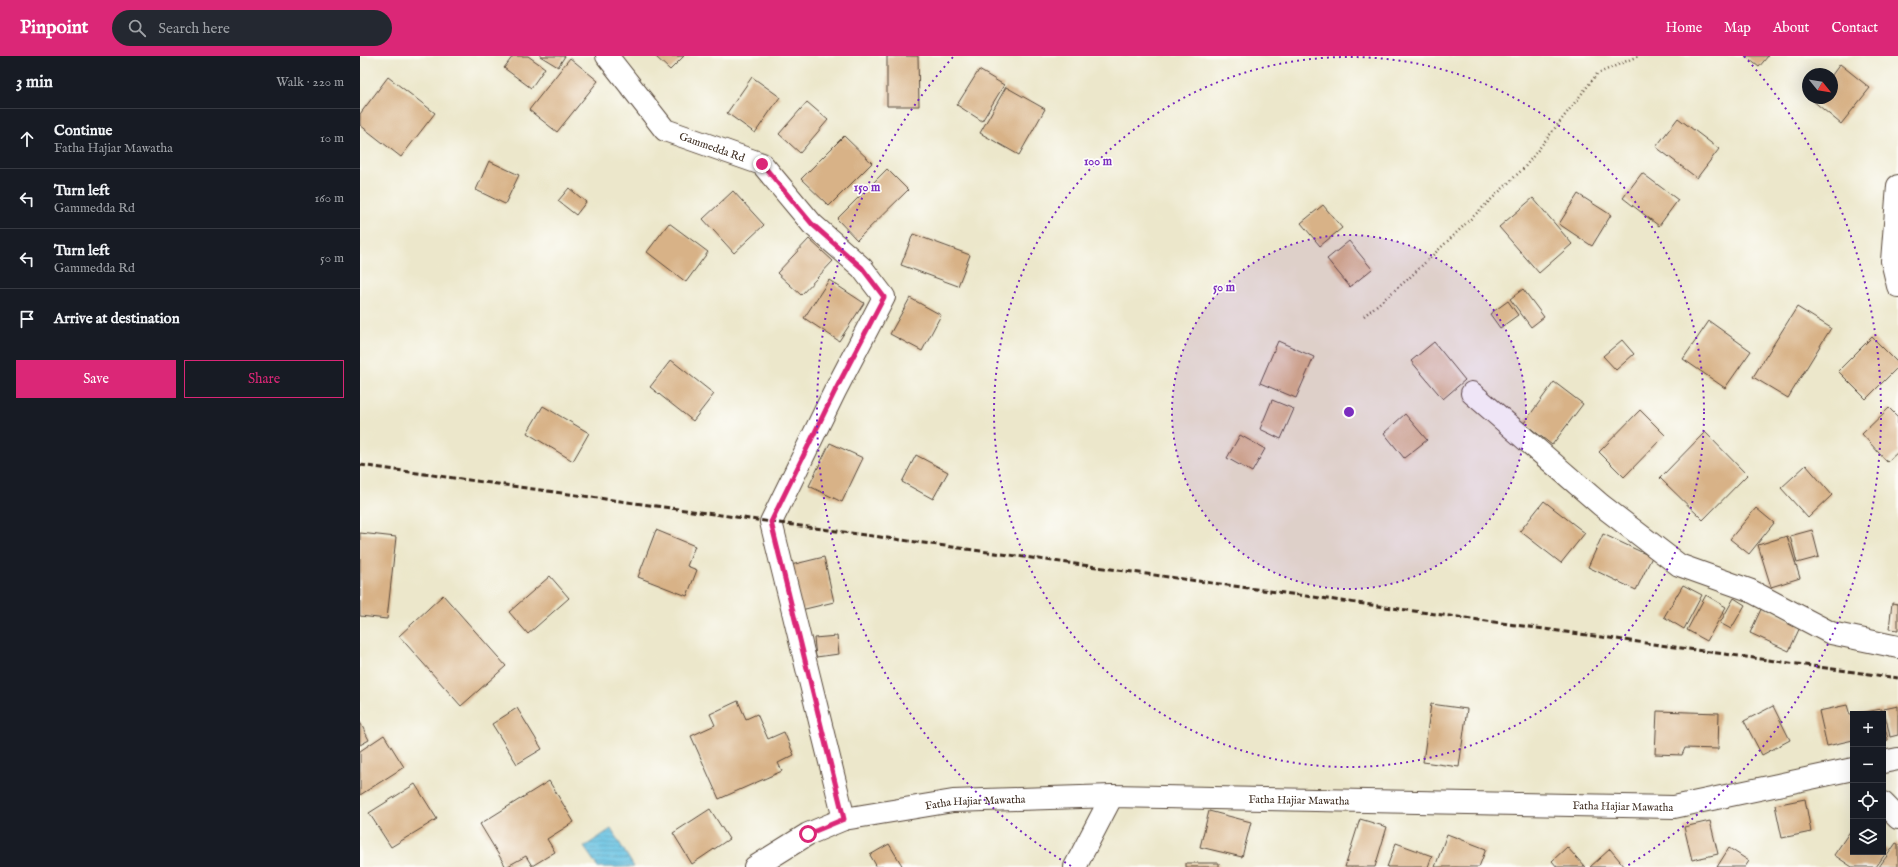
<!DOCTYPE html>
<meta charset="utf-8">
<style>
body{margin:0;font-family:"IM FELL English",serif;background:#242831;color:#f1f3f6}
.controls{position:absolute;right:12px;bottom:12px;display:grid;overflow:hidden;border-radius:0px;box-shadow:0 4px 16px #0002}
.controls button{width:36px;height:36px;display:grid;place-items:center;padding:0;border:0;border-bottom:1px solid #363941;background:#171b24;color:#f1f3f6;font:20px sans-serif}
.compass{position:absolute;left:1442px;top:12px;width:36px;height:36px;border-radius:50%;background:#171b24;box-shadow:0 4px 16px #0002;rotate:120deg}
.stop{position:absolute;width:12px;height:12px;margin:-9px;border:3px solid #db2777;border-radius:50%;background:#fff}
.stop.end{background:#db2777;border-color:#fff;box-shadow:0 1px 4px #0008}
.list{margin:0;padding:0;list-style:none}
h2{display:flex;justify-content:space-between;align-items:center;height:52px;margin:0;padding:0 16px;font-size:17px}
h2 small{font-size:13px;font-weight:400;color:#9ea1a6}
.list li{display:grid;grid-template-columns:26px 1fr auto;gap:12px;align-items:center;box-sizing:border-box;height:60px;padding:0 16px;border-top:1px solid #363941}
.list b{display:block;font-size:15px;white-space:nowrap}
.list p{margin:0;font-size:13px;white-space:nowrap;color:#9ea1a6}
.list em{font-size:13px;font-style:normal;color:#9ea1a6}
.actions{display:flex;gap:8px;padding:12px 16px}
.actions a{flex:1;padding:9px 0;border:1px solid #db2777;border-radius:0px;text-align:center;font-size:14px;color:#db2777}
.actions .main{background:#db2777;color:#fff}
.icon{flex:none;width:22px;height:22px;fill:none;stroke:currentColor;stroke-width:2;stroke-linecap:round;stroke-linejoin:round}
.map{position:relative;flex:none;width:1538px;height:811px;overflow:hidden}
header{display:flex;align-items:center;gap:24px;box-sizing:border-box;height:56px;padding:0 20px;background:#db2777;color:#fff}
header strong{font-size:19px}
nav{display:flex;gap:22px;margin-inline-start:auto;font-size:14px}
.search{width:280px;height:36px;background:#242831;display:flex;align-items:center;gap:10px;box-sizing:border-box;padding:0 14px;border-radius:22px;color:#9ea1a6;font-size:15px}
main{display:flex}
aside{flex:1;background:#171b24}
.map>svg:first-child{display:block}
.water{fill:url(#water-rules);stroke:#507680}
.building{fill:#d8b287}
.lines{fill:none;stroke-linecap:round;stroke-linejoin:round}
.street-casing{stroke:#564638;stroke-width:24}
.secondary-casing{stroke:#564638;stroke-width:24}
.path{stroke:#564638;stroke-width:2.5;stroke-dasharray:1 3;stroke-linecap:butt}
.street{stroke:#fff;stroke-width:22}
.secondary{stroke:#fff;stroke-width:22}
.rail{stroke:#3b2a1e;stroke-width:3;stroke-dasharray:6 3;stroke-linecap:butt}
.route{stroke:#db2777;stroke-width:5}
.ring{fill:none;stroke:#7b2cbf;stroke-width:2;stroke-dasharray:2 4}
.labels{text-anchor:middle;stroke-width:3.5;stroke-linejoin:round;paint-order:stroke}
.street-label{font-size:11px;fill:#3b2a1e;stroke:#fdfcf7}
.centre{fill:#7b2cbf;stroke:#fdfcf7;stroke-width:2}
.ring-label{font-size:12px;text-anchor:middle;font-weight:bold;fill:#7b2cbf;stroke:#fdfcf7;stroke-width:3.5;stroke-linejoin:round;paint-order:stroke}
</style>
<header>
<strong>Pinpoint</strong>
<div class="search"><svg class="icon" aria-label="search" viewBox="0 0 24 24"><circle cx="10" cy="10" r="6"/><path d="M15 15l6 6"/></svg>Search here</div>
<nav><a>Home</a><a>Map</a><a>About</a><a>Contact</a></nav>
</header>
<main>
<aside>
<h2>3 min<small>Walk · 220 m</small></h2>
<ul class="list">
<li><svg class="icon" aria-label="ahead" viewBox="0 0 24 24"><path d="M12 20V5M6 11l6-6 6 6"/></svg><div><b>Continue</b><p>Fatha Hajiar Mawatha</p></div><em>10 m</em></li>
<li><svg class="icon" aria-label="left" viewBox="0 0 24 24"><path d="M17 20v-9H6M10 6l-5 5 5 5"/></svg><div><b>Turn left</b><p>Gammedda Rd</p></div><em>160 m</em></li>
<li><svg class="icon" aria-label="left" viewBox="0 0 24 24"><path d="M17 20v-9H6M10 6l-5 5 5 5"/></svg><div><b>Turn left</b><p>Gammedda Rd</p></div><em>50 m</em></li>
<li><svg class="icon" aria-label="arrive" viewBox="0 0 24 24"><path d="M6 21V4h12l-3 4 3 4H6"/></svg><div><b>Arrive at destination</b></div></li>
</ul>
<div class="actions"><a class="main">Save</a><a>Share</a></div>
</aside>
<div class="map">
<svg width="1538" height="811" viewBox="0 0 1538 811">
<defs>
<pattern id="water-rules" width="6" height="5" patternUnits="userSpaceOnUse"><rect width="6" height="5" fill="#64c1e2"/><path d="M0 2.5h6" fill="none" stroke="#549db7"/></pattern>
</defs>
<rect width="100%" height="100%" fill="#fdfcf7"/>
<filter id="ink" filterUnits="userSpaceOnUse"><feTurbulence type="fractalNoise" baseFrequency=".025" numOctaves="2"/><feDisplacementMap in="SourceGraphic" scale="8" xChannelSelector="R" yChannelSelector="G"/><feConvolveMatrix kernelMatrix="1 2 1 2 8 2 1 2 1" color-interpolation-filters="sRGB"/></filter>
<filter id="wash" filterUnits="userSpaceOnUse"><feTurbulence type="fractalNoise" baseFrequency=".012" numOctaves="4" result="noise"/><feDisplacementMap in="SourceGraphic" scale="16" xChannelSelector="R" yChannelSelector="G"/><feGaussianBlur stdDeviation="0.9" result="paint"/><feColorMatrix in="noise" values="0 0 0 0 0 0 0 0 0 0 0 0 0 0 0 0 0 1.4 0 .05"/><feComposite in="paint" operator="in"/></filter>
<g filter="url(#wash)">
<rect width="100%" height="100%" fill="#ece7cb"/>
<path class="water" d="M251 773 274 811H238L224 791Z"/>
<g id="blocks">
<path class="building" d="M153 0H168L185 12 171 32 144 12Z
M180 0H205L198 11Z
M295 0H324L310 14Z
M527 0H558L559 50H527Z
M1385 0H1408L1399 11Z
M210 2 238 25 197 76 169 54Z
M1480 8 1510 32 1481 68 1452 44 1453 42H1472V19Z
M619 14 644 29 622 65 597 49Z
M28 21 75 57 41 101 0 69V58Z
M392 21 420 41 395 77 367 57Z
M646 31 685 53 659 99 620 77Z
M447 46 468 64 440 97 419 78Z
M1318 62 1359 93 1337 122 1296 91Z
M484 80 512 107 469 150 441 123Z
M129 105 159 119 145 148 116 134Z
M527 113 548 134 497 184 477 163Z
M1282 117 1318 144 1299 170 1263 142Z
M209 132 226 146 216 159 198 145Z
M373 135 404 169 374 197 343 163Z
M1218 138 1251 159 1232 190 1199 168Z
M1173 142 1212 188 1179 217 1139 171Z
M963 149 982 172 960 190 941 167Z
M309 167 348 196 326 226 287 196Z
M553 178 610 199 598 230 541 209Z
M449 183 473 205 441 239 417 217Z
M989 185 1012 213 990 231 967 203Z
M469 224 504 247 479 285 444 262Z
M1163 233 1184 261 1171 271 1150 243Z
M550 242 581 259 562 295 530 278Z
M1148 245 1158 259 1140 272 1130 258Z
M1437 251 1471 272 1428 342 1393 321Z
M1349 265 1391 295 1365 332 1323 303Z
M1512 281 1538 307V311L1506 343 1478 315Z
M1262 284 1274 298 1256 314 1243 300Z
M918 285 954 301 936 342 900 327Z
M1074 286 1105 324 1083 343 1051 305Z
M311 304 354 338 333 365 290 331Z
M1194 326 1223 348 1192 389 1164 367Z
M912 344 934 353 921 383 900 373Z
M183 350 229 377 213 405 167 377Z
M1529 352 1538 361V396L1527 406 1502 378Z
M1280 354 1305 379 1264 421 1239 396Z
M1045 358 1067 384 1044 402 1024 377Z
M1345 376 1387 419 1343 464 1300 422Z
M880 379 905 393 892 416 867 402Z
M470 387 503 402 482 446 449 430Z
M556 399 588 416 573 443 542 426Z
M1446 409 1472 439 1448 462 1421 432Z
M1184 445 1225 477 1201 507 1160 475Z
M1396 452 1414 467 1389 498 1370 483Z
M296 474 335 490 327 510 337 514 327 540 278 521Z
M1452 474 1459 501 1437 507 1430 480Z
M0 477 36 481 27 563 0 560Z
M1243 478 1292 501 1276 534 1228 511Z
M1427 480 1440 522 1411 531 1398 489Z
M464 501 474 546 441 554 431 509Z
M190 520 209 542 168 578 149 556Z
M1323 529 1342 539 1324 573 1304 561Z
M83 539 146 610 101 650 39 580Z
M1346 539 1366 551 1347 585 1327 574Z
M1374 542 1385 549 1371 573 1360 567Z
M1532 547 1538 548V574L1529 573Z
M1402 551 1441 569 1429 595 1390 577Z
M477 580 479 598 456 601 454 582Z
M378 645 386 663 397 658 408 683 424 676 434 699 418 707 422 715 359 743 331 680 355 669 350 658Z
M1071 648 1107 653 1099 711 1063 706Z
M1487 649 1490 659H1493V684L1467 690 1459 655Z
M1413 650 1430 684 1402 699 1384 665Z
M1538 650V679L1530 681 1524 653Z
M157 652 182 693 157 708 132 668Z
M1522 653 1523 658H1499V657Z
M1297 655 1359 657 1358 693 1325 692 1322 699 1295 698Z
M1523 662 1528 684 1523 686Z
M0 666 9 684 0 689Z
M24 679 44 711 0 739V695Z
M189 725 214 766 187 783 195 796 172 810 166 800 146 811 120 768Z
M55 728 77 763 31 791 9 757Z
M1445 743 1451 776 1422 782 1415 749Z
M350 753 369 783 332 808 313 777Z
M849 755 891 766 882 801 840 791Z
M1000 763 1027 771 1015 811H985Z
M1350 765 1358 798 1332 804 1324 771Z
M1493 771V796H1523V791L1528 794 1516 811H1492L1474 799Z
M1087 778 1126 793 1119 811H1075Z
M1036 787 1072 800 1068 811H1027Z
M1536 787 1538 788V811H1519Z
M529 788 543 811H517L510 799Z
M1207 791 1225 811H1197L1192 805Z
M1369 792 1389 805 1385 811H1357Z
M1250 793 1265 811H1230Z
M826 807H859V811H826Z"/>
</g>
</g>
<g filter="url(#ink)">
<use href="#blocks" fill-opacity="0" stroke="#564638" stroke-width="1"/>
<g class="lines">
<defs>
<g id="street">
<path id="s1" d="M247 0 305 74 402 108 452 168 502 212 524 241 475 335 411 466 484 763"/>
<path d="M1538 130 1532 205 1538 230"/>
<path d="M1112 337 1241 449 1319 509 1389 534 1471 577 1538 591"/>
<path d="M1523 747 1538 762"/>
<path d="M715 811 752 740"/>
</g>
<g id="secondary">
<path d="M1523 706 1538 703"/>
<path id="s2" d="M395 811 448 778 484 763 593 745 752 740 1314 751 1493 713"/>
</g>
</defs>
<use href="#street" class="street-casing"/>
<use href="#secondary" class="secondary-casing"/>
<path class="path" d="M1004 260 1048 223 1164 112 1237 18 1278 0"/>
<use href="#street" class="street"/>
<use href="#secondary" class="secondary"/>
<path class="rail" d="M0 409 1538 622"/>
</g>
</g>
<g class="lines" filter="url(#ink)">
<path class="route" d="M402 108 452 168 502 212 524 241 475 335 411 466 484 763 448 778"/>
</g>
<circle cx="989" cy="356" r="177" fill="#7b2cbf" fill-opacity=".12"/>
<g class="ring">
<circle cx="989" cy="356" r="177"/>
<circle cx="989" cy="356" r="355"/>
<path d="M711 810A532 532 0 0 1 594 0M1384 0A532 532 0 0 1 1267 810"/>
</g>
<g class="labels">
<g class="street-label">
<text dy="4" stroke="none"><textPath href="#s1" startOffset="144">Gammedda Rd</textPath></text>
<text dy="4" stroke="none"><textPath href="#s2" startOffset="558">Fatha Hajiar Mawatha</textPath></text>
<text dy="4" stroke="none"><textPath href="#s2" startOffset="234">Fatha Hajiar Mawatha</textPath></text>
<text dy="4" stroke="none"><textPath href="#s2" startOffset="882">Fatha Hajiar Mawatha</textPath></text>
</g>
</g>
<circle cx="989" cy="356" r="6" class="centre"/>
<g class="ring-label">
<text x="738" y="109">100 m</text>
<text x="507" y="135">150 m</text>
<text x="864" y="235">50 m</text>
</g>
</svg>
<div class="controls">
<button>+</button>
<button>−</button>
<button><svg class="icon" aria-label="locate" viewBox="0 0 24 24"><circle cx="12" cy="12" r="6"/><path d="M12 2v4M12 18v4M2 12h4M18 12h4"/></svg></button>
<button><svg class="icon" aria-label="layers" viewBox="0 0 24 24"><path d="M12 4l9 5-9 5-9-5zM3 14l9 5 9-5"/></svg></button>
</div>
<svg class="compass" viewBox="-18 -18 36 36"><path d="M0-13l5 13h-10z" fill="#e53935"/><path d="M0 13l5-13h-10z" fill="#9ea1a6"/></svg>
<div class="stop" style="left:448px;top:778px"></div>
<div class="stop end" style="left:402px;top:108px"></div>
</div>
</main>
